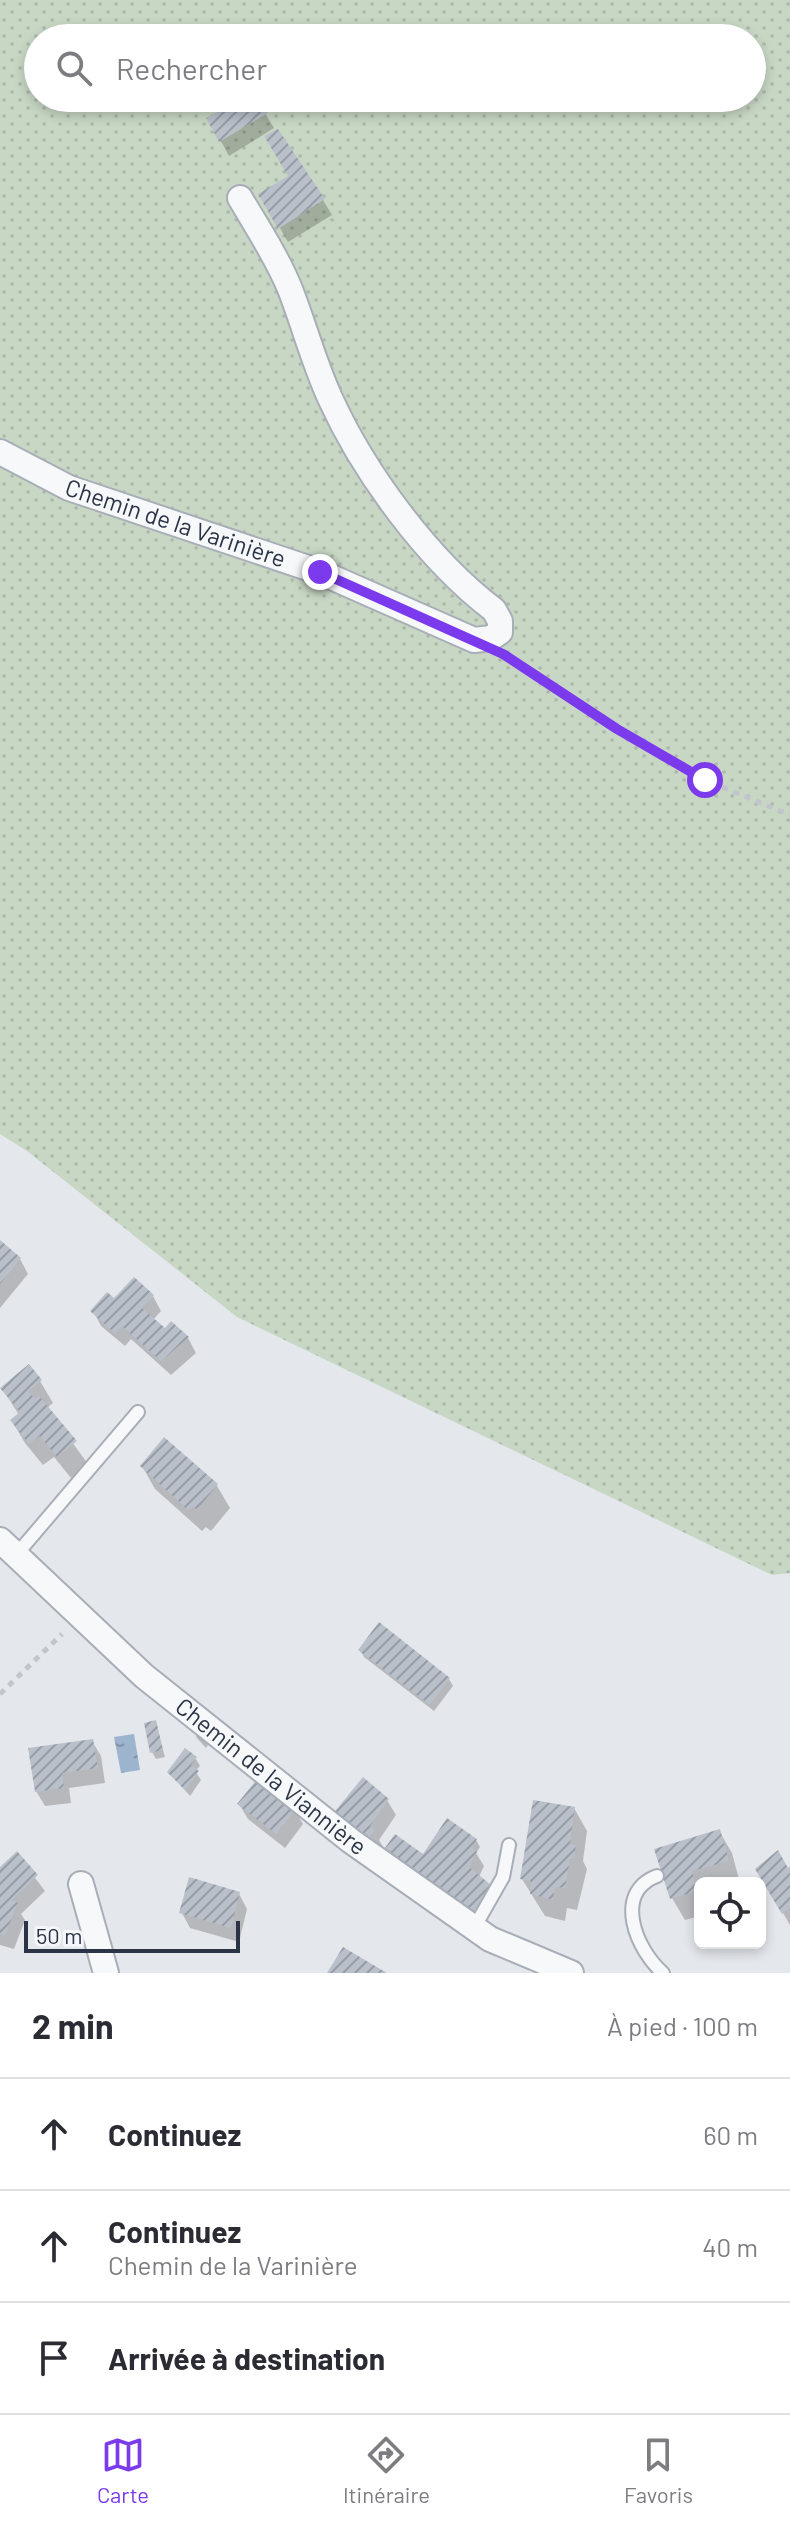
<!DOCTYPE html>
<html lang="fr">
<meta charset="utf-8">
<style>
body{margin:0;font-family:Barlow,sans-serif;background:#f2f2f3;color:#2b2b33}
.controls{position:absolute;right:24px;bottom:24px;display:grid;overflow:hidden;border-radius:12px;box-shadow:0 4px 12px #0003}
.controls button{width:72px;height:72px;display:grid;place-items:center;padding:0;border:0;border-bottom:2px solid #e1e1e2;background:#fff;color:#2b2b33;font:40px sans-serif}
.scale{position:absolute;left:24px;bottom:20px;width:216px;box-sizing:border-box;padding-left:8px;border:4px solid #2a3446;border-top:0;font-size:22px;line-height:28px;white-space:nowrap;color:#2a3446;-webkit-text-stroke:6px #f4f6f9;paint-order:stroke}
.stop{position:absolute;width:24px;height:24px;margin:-18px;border:6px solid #7c3aed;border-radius:50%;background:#fff}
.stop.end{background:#7c3aed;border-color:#fff;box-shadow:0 2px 8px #0008}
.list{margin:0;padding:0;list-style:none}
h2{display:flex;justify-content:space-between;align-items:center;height:104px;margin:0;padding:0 32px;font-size:34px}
h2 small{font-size:26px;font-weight:400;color:#7c7c81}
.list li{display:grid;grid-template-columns:52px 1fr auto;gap:24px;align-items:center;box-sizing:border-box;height:112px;padding:0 32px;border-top:2px solid #e1e1e2}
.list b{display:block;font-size:30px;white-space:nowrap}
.list p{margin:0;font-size:26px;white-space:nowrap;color:#7c7c81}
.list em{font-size:26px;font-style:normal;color:#7c7c81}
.icon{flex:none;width:44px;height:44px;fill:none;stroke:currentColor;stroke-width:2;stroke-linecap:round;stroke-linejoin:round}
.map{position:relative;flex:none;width:790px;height:1973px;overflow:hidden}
.search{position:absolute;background:#fff;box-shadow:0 4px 12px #0003;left:24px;right:24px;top:24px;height:88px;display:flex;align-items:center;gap:20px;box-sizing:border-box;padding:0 28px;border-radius:44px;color:#7c7c81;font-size:30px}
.sheet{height:440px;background:#fff}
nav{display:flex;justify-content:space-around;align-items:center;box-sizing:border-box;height:112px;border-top:2px solid #e1e1e2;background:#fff;font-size:22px;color:#7c7c81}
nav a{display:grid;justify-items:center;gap:4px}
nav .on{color:#7c3aed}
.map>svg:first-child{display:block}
.grass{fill:url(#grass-dots);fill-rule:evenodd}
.water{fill:url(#water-ripples)}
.shadow{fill:#0003}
.building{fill:url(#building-hatch)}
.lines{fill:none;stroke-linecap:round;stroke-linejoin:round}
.lane-casing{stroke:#a8aeb7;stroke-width:16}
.street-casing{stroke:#a8aeb7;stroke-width:28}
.path{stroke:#c2c5cb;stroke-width:5;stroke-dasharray:6 6;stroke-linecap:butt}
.lane{stroke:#f7f8fa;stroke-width:12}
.street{stroke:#f7f8fa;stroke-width:24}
.route{stroke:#7c3aed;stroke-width:10}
.labels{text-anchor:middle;stroke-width:6;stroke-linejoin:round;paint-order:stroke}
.street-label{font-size:24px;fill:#2a3446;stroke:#f4f6f9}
</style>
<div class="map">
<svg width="790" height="1973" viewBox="0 0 790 1973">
<defs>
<pattern id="grass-dots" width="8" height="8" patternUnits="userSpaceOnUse" patternTransform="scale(2)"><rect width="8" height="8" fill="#c8d7c4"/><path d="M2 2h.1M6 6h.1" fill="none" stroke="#acb9aa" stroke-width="1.8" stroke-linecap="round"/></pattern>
<pattern id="water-ripples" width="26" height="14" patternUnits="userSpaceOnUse" patternTransform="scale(2)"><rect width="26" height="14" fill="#9db4ce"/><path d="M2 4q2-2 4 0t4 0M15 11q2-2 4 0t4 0" fill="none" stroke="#8093a9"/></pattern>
<pattern id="building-hatch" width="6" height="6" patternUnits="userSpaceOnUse" patternTransform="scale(2)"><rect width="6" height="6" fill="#bac0ca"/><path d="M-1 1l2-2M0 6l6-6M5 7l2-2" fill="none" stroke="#979da6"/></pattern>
</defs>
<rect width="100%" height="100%" fill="#e4e7ec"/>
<path class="grass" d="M0 0H790V1573L772 1575 237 1317 27 1151 0 1134ZM38 38H752V98H38Z"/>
<path class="water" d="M134 1734 140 1770 121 1773 114 1737Z"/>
<path class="shadow" d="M247 98H256L274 128 229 156 209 119Z
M291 176 323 200 332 215 288 242 261 195Z
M0 1243 20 1259 28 1274 0 1308Z
M153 1296 161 1311 153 1320 165 1331 172 1324 188 1338 196 1353 171 1375 131 1339 125 1346 101 1326 93 1311 114 1301Z
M40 1381 53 1403 47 1408 88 1464 71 1478 54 1457 43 1465 25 1443 12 1421 19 1415 2 1388Z
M164 1440 217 1486 230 1508 211 1531 206 1527 202 1531 155 1489 142 1466Z
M360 1650 449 1679 453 1686 434 1711 364 1657Z
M155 1723 165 1757 156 1759 152 1752Z
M198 1734 208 1745 206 1748 196 1737Z
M92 1741 101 1756 105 1783 69 1788 71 1803 45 1806 36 1791Z
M196 1759 200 1766 195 1771 201 1780 190 1796 169 1772Z
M387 1800 396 1815 379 1840 383 1847 376 1855 335 1815Z
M239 1804 294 1809 303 1824 285 1848 248 1819Z
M574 1808 587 1831 583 1861 587 1869 577 1910 567 1908 565 1921 545 1916 522 1879Z
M719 1831 732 1853 740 1883H700V1916L685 1920 672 1898Z
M476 1840 480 1847 476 1853 484 1866 479 1877 490 1886 498 1901 483 1926 393 1867Z
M17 1854 45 1891 21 1914 25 1920 14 1949 0 1945V1870Z
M790 1868V1925L770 1891Z
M239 1894 247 1909 239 1942 190 1928 182 1913Z"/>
<path class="building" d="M243 98H258L268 113 219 142 206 118Z
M278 129 325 199 278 229 258 194 288 176 264 136Z
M0 1240 21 1258 0 1284Z
M134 1277 154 1295 142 1308 165 1328 171 1321 189 1337 161 1361 122 1326 115 1333 90 1311 107 1292 114 1298Z
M29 1364 42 1380 28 1391 35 1399 39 1396 77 1441 57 1457 40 1436 29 1444 10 1420 20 1412 0 1388Z
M164 1437 218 1484 197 1510 193 1506 188 1510 140 1466Z
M379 1622 450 1678 430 1705 358 1650Z
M156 1720 163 1750 150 1753 144 1723Z
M93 1739 98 1768 62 1773 64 1788 35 1792 28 1748Z
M185 1748 197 1757 191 1765 199 1771 185 1790 167 1772Z
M363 1777 389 1799 370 1826 375 1830 367 1841 332 1815Z
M258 1778 296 1808 276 1834 237 1804Z
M533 1800 575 1807 570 1844 576 1845 574 1858 570 1859 565 1888 555 1887 553 1900 530 1894 531 1881 520 1879Z
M447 1818 477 1839 472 1847 477 1852 469 1867 491 1885 475 1913 382 1852 395 1834 423 1854Z
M720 1829 729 1861 692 1871 697 1891 670 1899 654 1849Z
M778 1850 788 1868 790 1866V1907L782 1914 755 1869Z
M17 1851 38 1875 12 1900 18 1903 5 1935 0 1934V1867Z
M189 1877 240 1892 231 1928 179 1913Z
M343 1947 387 1973H327Z"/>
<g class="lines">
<defs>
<path id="lane" d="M16 1555 138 1412
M657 1876C612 1893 637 1951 663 1973
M474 1928 503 1877 509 1845"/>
<g id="street">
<path id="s1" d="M0 452 69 488 320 572 474 640 491 638 500 632V621L494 610C428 560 364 473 330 398 314 363 304 325 290 289 277 257 257 227 240 198"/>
<path id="s2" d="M0 1540 144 1676 351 1841 490 1939 571 1973"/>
<path d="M81 1884 106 1973"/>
</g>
</defs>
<use href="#lane" class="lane-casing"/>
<use href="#street" class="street-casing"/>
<path class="path" d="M507 657 617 729 705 780 790 815
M0 1694 62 1634"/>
<use href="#lane" class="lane"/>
<use href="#street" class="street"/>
</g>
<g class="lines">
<path class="route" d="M320 572 503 654 617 729 705 780"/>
</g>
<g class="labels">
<g class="street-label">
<text dy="8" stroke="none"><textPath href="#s1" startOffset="190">Chemin de la Varinière</textPath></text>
<text dy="8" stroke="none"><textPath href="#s2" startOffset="360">Chemin de la Viannière</textPath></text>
</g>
</g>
</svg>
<div class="controls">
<button><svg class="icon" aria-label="locate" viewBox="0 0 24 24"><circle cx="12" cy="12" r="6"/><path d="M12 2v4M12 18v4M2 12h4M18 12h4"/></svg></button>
</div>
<div class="scale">50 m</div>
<div class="stop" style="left:705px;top:780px"></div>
<div class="stop end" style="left:320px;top:572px"></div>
<div class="search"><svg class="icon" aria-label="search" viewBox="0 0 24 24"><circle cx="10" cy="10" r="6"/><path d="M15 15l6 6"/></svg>Rechercher</div>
</div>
<section class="sheet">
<h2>2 min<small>À pied · 100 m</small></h2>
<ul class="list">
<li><svg class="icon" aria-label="ahead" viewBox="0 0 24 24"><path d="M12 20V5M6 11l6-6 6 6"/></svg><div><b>Continuez</b></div><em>60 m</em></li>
<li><svg class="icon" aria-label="ahead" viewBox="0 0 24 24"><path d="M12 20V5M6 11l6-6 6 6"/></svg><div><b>Continuez</b><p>Chemin de la Varinière</p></div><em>40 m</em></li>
<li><svg class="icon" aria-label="arrive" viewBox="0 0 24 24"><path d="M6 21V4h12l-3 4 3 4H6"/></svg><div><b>Arrivée à destination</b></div></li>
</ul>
</section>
<nav>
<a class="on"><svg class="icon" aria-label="map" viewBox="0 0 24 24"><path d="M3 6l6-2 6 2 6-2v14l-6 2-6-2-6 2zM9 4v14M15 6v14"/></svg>Carte</a>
<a><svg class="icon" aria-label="directions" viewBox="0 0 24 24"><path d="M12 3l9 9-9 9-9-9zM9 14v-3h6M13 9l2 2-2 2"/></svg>Itinéraire</a>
<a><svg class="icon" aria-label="saved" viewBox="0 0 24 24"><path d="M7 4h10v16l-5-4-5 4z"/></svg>Favoris</a>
</nav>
